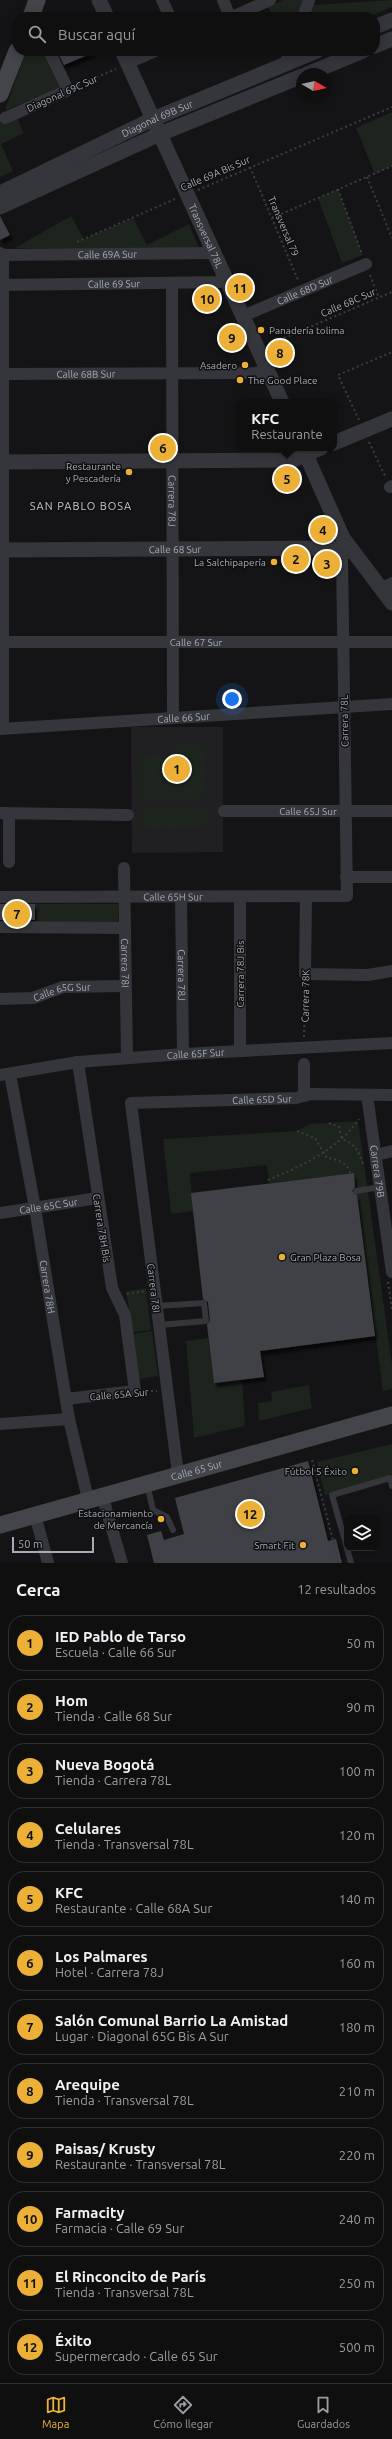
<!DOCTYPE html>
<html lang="es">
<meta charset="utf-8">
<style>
body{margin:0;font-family:Ubuntu,sans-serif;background:#181819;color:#f1f3f6}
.controls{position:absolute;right:12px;bottom:12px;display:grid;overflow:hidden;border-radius:8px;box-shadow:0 2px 10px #0003}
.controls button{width:36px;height:36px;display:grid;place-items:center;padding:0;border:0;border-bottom:1px solid #2f2f30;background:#0f0f10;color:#f1f3f6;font:20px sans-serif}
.compass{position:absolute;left:296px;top:68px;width:36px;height:36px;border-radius:50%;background:#0f0f10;box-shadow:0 2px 10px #0003;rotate:99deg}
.scale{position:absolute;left:12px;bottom:10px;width:82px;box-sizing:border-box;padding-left:4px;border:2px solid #a6abb6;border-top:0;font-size:11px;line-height:14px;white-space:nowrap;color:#a6abb6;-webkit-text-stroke:3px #0f0f11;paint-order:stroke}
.you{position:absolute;left:232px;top:699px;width:14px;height:14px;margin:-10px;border:3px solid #fff;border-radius:50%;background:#1a73e8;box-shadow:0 0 0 6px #1a73e833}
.badge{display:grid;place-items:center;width:26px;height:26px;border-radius:50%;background:#ecb036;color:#111;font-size:13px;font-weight:700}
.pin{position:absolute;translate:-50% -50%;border:2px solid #fff;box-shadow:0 1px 4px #0006}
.popup{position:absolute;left:237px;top:399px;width:100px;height:52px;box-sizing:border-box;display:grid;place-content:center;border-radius:8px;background:#0f0f10;filter:drop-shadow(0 1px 3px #0005);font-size:13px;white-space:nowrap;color:#9b9c9f}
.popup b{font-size:15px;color:#f1f3f6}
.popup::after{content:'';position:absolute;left:50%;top:100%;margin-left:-8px;border:8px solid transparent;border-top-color:#0f0f10}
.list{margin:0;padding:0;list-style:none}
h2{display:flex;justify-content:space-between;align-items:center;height:52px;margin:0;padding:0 16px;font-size:17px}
h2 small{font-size:13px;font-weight:400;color:#9b9c9f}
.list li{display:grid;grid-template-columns:26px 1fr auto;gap:12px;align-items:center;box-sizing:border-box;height:56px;margin:0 8px 8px;padding:0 8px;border:1px solid #2f2f30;border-radius:16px}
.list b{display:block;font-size:15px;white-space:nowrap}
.list p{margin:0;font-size:13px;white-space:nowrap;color:#9b9c9f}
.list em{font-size:13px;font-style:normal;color:#9b9c9f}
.icon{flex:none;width:22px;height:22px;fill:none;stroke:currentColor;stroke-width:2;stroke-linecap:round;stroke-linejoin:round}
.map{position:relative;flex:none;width:392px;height:1563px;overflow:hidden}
.search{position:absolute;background:#0f0f10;box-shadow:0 2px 10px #0003;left:12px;right:12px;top:12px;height:44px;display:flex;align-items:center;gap:10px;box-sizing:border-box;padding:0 14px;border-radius:16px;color:#9b9c9f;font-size:15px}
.sheet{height:820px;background:#0f0f10}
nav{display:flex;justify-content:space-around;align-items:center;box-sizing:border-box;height:56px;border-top:1px solid #2f2f30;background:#0f0f10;font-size:11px;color:#9b9c9f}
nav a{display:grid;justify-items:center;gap:2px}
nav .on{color:#ecb036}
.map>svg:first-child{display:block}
.built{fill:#202023}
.green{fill:#1c241d}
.building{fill:#404146;filter:url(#shadow)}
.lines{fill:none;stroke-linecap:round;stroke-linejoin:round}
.path{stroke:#3b3d42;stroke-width:2;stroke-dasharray:2 3;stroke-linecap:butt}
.service{stroke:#35363b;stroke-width:6}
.minor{stroke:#35363b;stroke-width:12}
.tertiary{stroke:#35363b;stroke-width:15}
.secondary{stroke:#43454b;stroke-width:17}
.poi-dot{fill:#ecb036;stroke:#0f0f11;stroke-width:1.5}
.labels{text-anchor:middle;stroke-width:3;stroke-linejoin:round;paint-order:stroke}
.street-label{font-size:10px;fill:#a6abb6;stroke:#0f0f11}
.poi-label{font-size:10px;fill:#a6abb6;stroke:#0f0f11;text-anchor:end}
.neighbourhood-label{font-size:11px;letter-spacing:1px;fill:#c7cad2;stroke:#0f0f11}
</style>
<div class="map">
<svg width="392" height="1563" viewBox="0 0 392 1563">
<defs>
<filter id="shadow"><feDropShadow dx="2.5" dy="4.5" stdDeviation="1" flood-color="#0009"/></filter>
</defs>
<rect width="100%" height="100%" fill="#141416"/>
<path class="built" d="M131 727H223V852L132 853Z"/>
<path class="green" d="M283 0H303L297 17H273L268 7Z
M392 0V7L368 17H309L314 5Z
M26 51H42L60 88 5 110Z
M392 112V166L375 174 356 128Z
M16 116 24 133 1 144 13 171 0 177V123Z
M338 189 363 255 342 263 318 198Z
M71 216 84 239 133 218 147 245 189 224 200 250 15 248Z
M174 746H204L205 799 141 801 140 756 174 755Z
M205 806V828L141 829 140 807Z
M35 904H118V924H35Z
M358 1121 392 1365V1389L383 1391 354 1173 269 1183 267 1165 190 1173 193 1211 171 1214 163 1139 297 1131 310 1124Z
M146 1288 151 1330 133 1332 126 1291Z
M152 1331 158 1376 139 1379 132 1334Z
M208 1338 214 1383 242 1379 245 1426 194 1438 186 1341Z
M309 1385 312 1408 259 1421 258 1403 272 1401 271 1392Z
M392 1444V1480L325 1495 317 1462Z"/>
<path class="building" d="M70 51H97L64 65 59 55Z
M0 216 10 235 0 240Z
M0 904H35V920H0Z
M354 1173 355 1187 352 1191 357 1195 375 1336 260 1351 264 1377 214 1383 207 1325 210 1321 208 1302 203 1299 191 1193Z
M308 1461 328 1541 336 1539 342 1563H154L147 1535 161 1531 164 1540 184 1534 175 1498Z"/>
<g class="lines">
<path class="path" d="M270 12 273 17
M78 85 116 69
M250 167 298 280
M367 177 392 238
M338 189 362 254
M198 190 392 107
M272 218 392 166
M77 242 175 199
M370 275 379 298
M270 344 392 292
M359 420 338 375 392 352
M369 442 386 478
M304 1037 305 985
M329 1123 339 1127 342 1139C355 1144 358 1150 363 1164
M297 1131 315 1138 327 1158C337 1159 346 1162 350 1172L354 1173
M268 1180C302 1166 337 1150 359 1119
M388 1282 392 1310
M127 1294 145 1291
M146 1391H157
M312 1460 339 1563"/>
<path class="service" d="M356 1191 380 1187
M157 1306 204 1303 206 1321 159 1325
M147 1484 153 1510 167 1517 173 1530
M347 1548 332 1495 390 1478 392 1486
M347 1548 351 1563"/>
<g class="minor">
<path d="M162 0 170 17"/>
<path d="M223 0 230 17"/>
<path d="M232 17 270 0"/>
<path d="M303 17 309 0"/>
<path d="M128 63 155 51"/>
<path d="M285 64 290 51"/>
<path d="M5 118 68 90 49 51"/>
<path id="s1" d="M0 253 3 255 215 253"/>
<path id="s2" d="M172 283 173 718"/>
<path id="s3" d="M0 285 228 282"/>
<path id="s4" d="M243 316 366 264"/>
<path id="s5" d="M0 374 255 373 268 370"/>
<path d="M390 487 392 486"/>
<path d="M381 589 392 583"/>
<path id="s6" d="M0 642H392"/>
<path id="s7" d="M0 729 392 704"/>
<path d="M3 729V255"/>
<path id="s8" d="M224 811H392"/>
<path d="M0 813 128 815"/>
<path d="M9 814V862"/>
<path id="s9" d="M124 868 127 1058"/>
<path d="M346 877H392"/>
<path id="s10" d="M0 897 347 896 342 557 349 548"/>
<path id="s11" d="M181 897 183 1054"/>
<path d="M306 897 305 974 368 975 392 971"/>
<path d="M0 927 125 928"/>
<path id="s12" d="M0 999 33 998 63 987 124 986"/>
<path d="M240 1051V897"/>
<path id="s13" d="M10 1074 35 1208 69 1419 88 1499"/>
<path id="s14" d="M0 1075 78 1062 183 1054 392 1043"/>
<path id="s15" d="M367 1095 392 1272"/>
<path d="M304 1096V1064"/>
<path d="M376 1155 392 1151"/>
<path id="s16" d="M0 1213 98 1198"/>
<path d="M66 1399 135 1391 125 1315 112 1288 78 1062"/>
<path d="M0 1424 69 1419"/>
<path id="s17" d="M178 1474 131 1103 296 1098 311 1094 392 1095"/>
<path d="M102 1495 122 1563"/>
<path d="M35 1515 48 1563"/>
</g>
<g class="tertiary">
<path d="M99 0 107 17"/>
<path d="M375 27 392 20"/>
<path d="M375 46 392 39"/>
<path id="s18" d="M122 51 282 402"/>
<path d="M307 74 363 51"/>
<path id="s19" d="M0 193 153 119 317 51"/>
<path d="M0 207 160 134 302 76"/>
<path d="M334 443 392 419"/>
<path d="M303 448 343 538 392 603"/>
<path d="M0 462 294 460 321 448"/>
<path id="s20" d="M0 550 349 548"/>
</g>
<g class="secondary">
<path d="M31 17 37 0"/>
<path d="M0 94 17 51"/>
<path id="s21" d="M0 1525 392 1415"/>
</g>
</g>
<g class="poi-dot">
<circle cx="261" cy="330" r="4"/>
<circle cx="245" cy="365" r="4"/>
<circle cx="240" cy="380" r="4"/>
<circle cx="129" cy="472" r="4"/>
<circle cx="274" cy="562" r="4"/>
<circle cx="282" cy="1257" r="4"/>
<circle cx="355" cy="1471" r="4"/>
<circle cx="161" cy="1519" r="4"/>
<circle cx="303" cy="1545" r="4"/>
</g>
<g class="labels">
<g class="street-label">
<text transform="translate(62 93) rotate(-24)" y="4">Diagonal 69C Sur</text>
<text dy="4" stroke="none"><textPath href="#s19" startOffset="174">Diagonal 69B Sur</textPath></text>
<text transform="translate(215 173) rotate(-23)" y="4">Calle 69A Bis Sur</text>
<text transform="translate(284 226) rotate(67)" y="4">Transversal 79</text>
<text dy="4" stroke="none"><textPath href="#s18" startOffset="203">Transversal 78L</textPath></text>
<text dy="4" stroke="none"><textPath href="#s1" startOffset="108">Calle 69A Sur</textPath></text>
<text dy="4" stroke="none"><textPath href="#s3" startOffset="114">Calle 69 Sur</textPath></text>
<text dy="4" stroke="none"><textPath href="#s4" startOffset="67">Calle 68D Sur</textPath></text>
<text transform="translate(348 302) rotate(-23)" y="4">Calle 68C Sur</text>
<text dy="4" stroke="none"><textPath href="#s5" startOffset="86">Calle 68B Sur</textPath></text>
<text dy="4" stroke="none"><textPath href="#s2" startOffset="218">Carrera 78J</textPath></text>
<text dy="4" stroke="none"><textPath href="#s20" startOffset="175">Calle 68 Sur</textPath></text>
<text dy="4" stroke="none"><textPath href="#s6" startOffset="196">Calle 67 Sur</textPath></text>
<text dy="4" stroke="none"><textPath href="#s7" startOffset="184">Calle 66 Sur</textPath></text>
<text transform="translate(344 721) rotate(-91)" y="4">Carrera 78L</text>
<text dy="4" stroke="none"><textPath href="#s8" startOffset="84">Calle 65J Sur</textPath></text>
<text dy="4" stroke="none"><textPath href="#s10" startOffset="173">Calle 65H Sur</textPath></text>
<text dy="4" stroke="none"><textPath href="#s9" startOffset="95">Carrera 78I</textPath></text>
<text transform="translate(240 974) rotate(-90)" y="4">Carrera 78J Bis</text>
<text dy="4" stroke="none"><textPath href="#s11" startOffset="78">Carrera 78J</textPath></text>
<text dy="4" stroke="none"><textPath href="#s12" startOffset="63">Calle 65G Sur</textPath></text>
<text transform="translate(305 996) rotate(-89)" y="4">Carrera 78K</text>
<text dy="4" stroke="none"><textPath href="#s14" startOffset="197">Calle 65F Sur</textPath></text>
<text dy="4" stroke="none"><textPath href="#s17" startOffset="505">Calle 65D Sur</textPath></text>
<text dy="4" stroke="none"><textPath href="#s15" startOffset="77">Carrera 79B</textPath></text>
<text dy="4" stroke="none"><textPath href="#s16" startOffset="49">Calle 65C Sur</textPath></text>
<text transform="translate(102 1228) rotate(81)" y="4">Carrera 78H Bis</text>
<text dy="4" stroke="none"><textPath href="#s13" startOffset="216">Carrera 78H</textPath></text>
<text transform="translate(154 1288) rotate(83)" y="4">Carrera 78I</text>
<text transform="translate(119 1394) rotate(-5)" y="4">Calle 65A Sur</text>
<text dy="4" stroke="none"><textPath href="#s21" startOffset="204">Calle 65 Sur</textPath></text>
</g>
<g class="poi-label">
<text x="269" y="334" text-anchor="start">Panadería tolima</text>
<text x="237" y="369">Asadero</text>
<text x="248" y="384" text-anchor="start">The Good Place</text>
<text x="121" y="470">Restaurante<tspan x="121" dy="12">y Pescadería</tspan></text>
<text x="266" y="566">La Salchipapería</text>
<text x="290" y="1261" text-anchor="start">Gran Plaza Bosa</text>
<text x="347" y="1475">Fútbol 5 Éxito</text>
<text x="153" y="1517">Estacionamiento<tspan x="153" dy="12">de Mercancía</tspan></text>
<text x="295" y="1549">Smart Fit</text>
</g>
<g class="neighbourhood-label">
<text x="81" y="510">SAN PABLO BOSA</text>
</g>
</g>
</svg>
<div class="controls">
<button><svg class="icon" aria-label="layers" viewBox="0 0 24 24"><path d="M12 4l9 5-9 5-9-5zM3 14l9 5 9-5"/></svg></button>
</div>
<svg class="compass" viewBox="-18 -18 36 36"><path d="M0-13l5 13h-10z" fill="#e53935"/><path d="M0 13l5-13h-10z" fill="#9b9c9f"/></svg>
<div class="scale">50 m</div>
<div class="you"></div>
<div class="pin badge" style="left:177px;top:769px">1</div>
<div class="pin badge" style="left:296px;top:559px">2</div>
<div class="pin badge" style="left:327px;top:564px">3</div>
<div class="pin badge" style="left:323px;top:530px">4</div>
<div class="pin badge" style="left:287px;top:479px">5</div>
<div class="popup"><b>KFC</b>Restaurante</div>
<div class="pin badge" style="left:163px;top:448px">6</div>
<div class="pin badge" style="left:17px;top:914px">7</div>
<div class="pin badge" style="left:280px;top:353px">8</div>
<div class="pin badge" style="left:232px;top:338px">9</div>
<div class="pin badge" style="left:207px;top:299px">10</div>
<div class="pin badge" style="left:240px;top:288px">11</div>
<div class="pin badge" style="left:250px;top:1514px">12</div>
<div class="search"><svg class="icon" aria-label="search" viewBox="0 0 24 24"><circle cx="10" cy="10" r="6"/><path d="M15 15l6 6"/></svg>Buscar aquí</div>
</div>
<section class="sheet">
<h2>Cerca<small>12 resultados</small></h2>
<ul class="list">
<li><span class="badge">1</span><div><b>IED Pablo de Tarso</b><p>Escuela · Calle 66 Sur</p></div><em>50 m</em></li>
<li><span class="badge">2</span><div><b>Hom</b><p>Tienda · Calle 68 Sur</p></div><em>90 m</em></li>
<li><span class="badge">3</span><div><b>Nueva Bogotá</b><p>Tienda · Carrera 78L</p></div><em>100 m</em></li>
<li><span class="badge">4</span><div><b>Celulares</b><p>Tienda · Transversal 78L</p></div><em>120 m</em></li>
<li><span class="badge">5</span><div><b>KFC</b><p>Restaurante · Calle 68A Sur</p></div><em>140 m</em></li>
<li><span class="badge">6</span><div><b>Los Palmares</b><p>Hotel · Carrera 78J</p></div><em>160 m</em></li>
<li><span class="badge">7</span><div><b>Salón Comunal Barrio La Amistad</b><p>Lugar · Diagonal 65G Bis A Sur</p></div><em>180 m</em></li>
<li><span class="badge">8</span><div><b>Arequipe</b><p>Tienda · Transversal 78L</p></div><em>210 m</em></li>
<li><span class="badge">9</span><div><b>Paisas/ Krusty</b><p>Restaurante · Transversal 78L</p></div><em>220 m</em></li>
<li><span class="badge">10</span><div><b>Farmacity</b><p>Farmacia · Calle 69 Sur</p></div><em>240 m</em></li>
<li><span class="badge">11</span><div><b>El Rinconcito de París</b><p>Tienda · Transversal 78L</p></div><em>250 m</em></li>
<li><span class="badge">12</span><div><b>Éxito</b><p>Supermercado · Calle 65 Sur</p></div><em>500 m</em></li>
</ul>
</section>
<nav>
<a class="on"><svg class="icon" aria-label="map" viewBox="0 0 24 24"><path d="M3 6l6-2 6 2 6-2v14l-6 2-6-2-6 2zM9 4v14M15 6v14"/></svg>Mapa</a>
<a><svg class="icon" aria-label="directions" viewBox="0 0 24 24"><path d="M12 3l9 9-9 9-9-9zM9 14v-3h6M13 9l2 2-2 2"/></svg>Cómo llegar</a>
<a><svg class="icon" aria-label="saved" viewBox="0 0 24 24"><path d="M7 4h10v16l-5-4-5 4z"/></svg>Guardados</a>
</nav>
